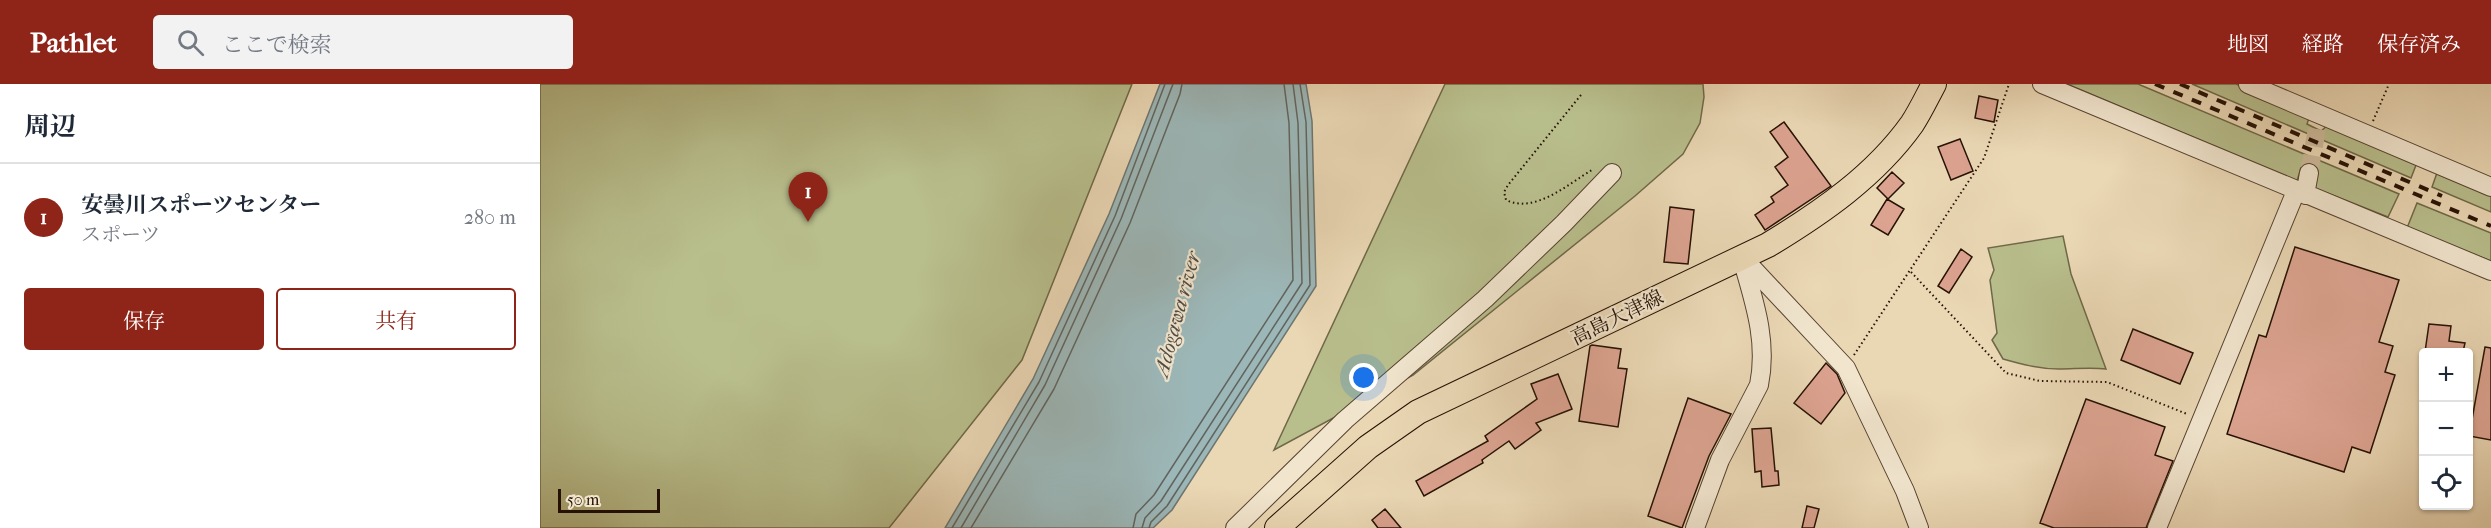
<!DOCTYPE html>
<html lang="ja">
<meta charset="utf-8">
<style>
body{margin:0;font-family:"IM FELL French Canon","Noto Serif JP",serif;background:#f2f2f3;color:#1f2937}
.controls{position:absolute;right:18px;bottom:18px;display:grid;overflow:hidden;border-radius:6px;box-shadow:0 2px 4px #0004}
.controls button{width:54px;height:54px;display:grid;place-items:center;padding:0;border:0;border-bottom:2px solid #e0e1e3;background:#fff;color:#1f2937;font:30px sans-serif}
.scale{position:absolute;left:18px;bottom:15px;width:102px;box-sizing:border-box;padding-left:6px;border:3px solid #261104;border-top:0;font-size:16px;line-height:21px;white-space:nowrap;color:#261104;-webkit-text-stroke:4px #f1e5ce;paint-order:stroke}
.you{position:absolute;left:824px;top:294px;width:21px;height:21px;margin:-15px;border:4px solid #fff;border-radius:50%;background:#1a73e8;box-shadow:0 0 0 9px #1a73e833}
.badge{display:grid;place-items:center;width:39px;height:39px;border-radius:50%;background:#8f2418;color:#fff;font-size:20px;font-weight:700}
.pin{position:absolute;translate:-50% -50px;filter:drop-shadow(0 2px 3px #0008)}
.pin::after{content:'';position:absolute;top:32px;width:21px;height:18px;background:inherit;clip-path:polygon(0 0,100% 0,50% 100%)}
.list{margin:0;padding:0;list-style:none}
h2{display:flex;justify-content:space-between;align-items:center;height:78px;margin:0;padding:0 24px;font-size:26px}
h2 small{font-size:20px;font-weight:400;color:#747a83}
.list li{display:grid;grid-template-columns:39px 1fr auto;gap:18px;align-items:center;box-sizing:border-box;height:108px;padding:0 24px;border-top:2px solid #e0e1e3}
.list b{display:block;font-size:22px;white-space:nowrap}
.list p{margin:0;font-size:20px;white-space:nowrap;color:#747a83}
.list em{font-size:20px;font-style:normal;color:#747a83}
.actions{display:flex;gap:12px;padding:18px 24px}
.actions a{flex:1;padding:14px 0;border:2px solid #8f2418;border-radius:6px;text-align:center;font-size:21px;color:#8f2418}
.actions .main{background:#8f2418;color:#fff}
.icon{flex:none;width:33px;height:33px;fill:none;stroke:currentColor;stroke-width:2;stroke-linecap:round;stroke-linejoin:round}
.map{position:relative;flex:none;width:1951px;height:444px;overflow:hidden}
header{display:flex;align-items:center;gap:36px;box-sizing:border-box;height:84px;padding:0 30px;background:#8f2418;color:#fff}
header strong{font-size:28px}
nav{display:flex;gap:33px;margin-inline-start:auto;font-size:21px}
.search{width:420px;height:54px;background:#f2f2f3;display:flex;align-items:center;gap:15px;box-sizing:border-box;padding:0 21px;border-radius:6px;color:#747a83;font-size:22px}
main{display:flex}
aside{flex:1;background:#fff}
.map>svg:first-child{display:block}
.green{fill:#b8be8c;stroke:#6f6848;stroke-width:1.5}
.water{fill:#9cb7b8;stroke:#6d7570;stroke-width:1.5}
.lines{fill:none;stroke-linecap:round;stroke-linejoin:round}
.shore{stroke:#61645e;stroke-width:1.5}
.building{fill:#dca390;stroke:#261104;stroke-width:1.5}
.minor-tunnel{stroke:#cdb99a;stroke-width:18;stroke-dasharray:18 9;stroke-linecap:butt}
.minor-casing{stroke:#574230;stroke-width:20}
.major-casing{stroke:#261104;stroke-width:26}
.path{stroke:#261104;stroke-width:2;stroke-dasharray:1.5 3;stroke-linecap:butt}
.minor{stroke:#f1e5ce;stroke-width:18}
.major{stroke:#ead7b4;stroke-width:24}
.rail{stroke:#261104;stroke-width:4;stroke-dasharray:10 10;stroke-linecap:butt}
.labels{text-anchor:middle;stroke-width:4.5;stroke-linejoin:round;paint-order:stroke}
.street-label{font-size:20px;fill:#261104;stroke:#f1e5ce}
.water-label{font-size:21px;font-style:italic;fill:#4f4b43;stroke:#f1e5ce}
</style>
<header>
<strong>Pathlet</strong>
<div class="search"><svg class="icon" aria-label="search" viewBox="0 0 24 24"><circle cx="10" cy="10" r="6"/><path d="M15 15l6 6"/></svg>ここで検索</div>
<nav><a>地図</a><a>経路</a><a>保存済み</a></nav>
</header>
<main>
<aside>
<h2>周辺<small></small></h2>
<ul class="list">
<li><span class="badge">1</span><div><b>安曇川スポーツセンター</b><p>スポーツ</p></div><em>280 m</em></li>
</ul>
<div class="actions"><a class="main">保存</a><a>共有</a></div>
</aside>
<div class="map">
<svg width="1951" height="444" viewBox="0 0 1951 444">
<rect width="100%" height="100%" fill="#ead7b4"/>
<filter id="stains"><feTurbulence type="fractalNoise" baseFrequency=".00333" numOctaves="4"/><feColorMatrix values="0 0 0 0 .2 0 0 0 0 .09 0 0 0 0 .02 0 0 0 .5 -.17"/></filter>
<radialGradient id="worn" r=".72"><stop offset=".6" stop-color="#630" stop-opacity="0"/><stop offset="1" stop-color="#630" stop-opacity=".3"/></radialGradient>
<path class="green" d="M0 0H592L482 276 349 444H0Z
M905 0H1163L1164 13 1160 39 1143 70 1095 112 873 291 734 366Z
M1527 0H1598L1859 110 1848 133 1772 103 1774 90 1761 84 1757 97Z
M1652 0H1696L1770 31 1767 40 1781 47 1789 40 1878 76 1871 94Z
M1898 86 1951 108V128L1892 103Z
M1877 119 1951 149V177L1867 144Z
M1523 152 1531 190 1566 285C1550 283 1535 285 1519 285 1499 285 1481 280 1463 275L1452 256 1457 249 1450 196 1454 186 1448 164Z"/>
<path class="water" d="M620 0H766L772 37 776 202 632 426 613 444H405L493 295 569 130Z"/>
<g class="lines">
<path class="shore" d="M412 444 499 298 575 132 625 0
M421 444 505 301 581 135 633 0
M431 444 514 305 590 139 640 10 642 0
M593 444 596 430 614 411 753 196 749 39 744 0
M602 444 605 434 621 417 762 199 758 39 753 0
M609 444 611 438 627 422 770 201 766 38 760 0"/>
</g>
<path class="building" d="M1439 12 1458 16 1454 38 1435 34Z
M1244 38 1291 102 1225 146 1215 131 1234 118 1231 113 1248 101 1235 83 1248 73 1230 48Z
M1420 55 1433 87 1411 96 1398 63Z
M1352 88 1364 99 1348 115 1337 104Z
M1347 115 1364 125 1348 151 1331 141Z
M1130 123 1154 126 1148 180 1124 178Z
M1755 163 1859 196 1839 258 1853 262 1845 288 1855 291 1830 369 1812 363 1804 388 1687 350 1719 251 1726 253Z
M1421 165 1432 173 1409 209 1398 202Z
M1889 240 1911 242 1909 257 1925 259 1923 268H1885Z
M1593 245 1653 269 1640 300 1581 276Z
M1052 261 1081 265 1078 284 1087 285 1078 343 1039 337 1050 262Z
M1945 263 1951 264V356L1929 352Z
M1286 279 1297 290 1305 309 1281 340 1254 319Z
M1018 290 1032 325 996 339 1001 346 975 365 969 357 942 376 943 379 884 412 876 397 948 357 945 352 997 315 991 300Z
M1148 314 1191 330 1169 372 1142 444 1108 432Z
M1546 315 1625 343 1615 371 1633 377 1606 444H1514L1500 439Z
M1231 344 1235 387H1238L1239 401 1222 403 1221 387 1215 388 1212 345Z
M1267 422 1279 425 1274 444H1262Z
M845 425 861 444H838L832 436Z"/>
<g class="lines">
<path class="minor-tunnel" d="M1769 89 1777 45"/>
<defs>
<path id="minor" d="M1502 0 1951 187
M1708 0 1951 103
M1765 111 1769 89
M1202 173 1306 284 1365 407 1379 444
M695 444 805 336 945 215 1024 139 1072 89
M1155 444 1180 376 1219 301C1228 257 1214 217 1202 175
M1617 444 1756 107"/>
<path id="major" d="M737 444 828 363 878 328 1228 161C1281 129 1335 92 1372 40 1380 28 1387 13 1394 0"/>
</defs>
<use href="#minor" class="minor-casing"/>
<use href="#major" class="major-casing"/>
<path class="path" d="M1041 11 968 101 964 108 966 116C995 130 1028 100 1052 86
M1833 37 1849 0
M1371 188 1466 289 1500 297 1567 298 1647 330
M1314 271 1444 74 1469 0"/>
<use href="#minor" class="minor"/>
<use href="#major" class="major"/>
<path class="rail" d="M1615 0 1951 142
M1640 0 1902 112"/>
</g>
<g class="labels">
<g class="street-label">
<text transform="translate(1077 233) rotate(-26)" y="7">高島大津線</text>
</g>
<g class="water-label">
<text transform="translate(637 230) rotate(-75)" y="7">Adogawa river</text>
</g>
</g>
<rect width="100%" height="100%" filter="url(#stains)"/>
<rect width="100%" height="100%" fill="url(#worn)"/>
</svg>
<div class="controls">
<button>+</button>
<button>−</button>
<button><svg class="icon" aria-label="locate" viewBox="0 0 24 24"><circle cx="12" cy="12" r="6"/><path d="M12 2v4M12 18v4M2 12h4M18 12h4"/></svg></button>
</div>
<div class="scale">50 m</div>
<div class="you"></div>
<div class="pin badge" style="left:268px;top:138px">1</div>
</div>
</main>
